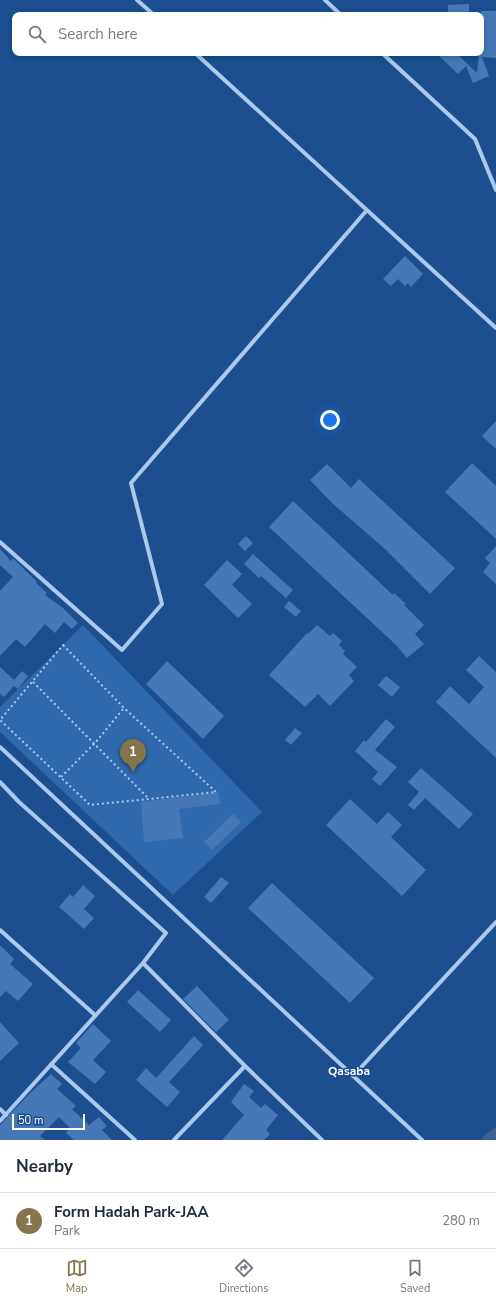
<!DOCTYPE html>
<style>
body{margin:0;font-family:"Nunito Sans",sans-serif;background:#f2f2f3;color:#1f2937}
.scale{position:absolute;left:12px;bottom:10px;width:73px;box-sizing:border-box;padding-left:4px;border:2px solid #fff;border-top:0;font-size:11px;line-height:14px;white-space:nowrap;color:#fff;-webkit-text-stroke:3px #1b4f8f;paint-order:stroke}
.you{position:absolute;left:330px;top:420px;width:14px;height:14px;margin:-10px;border:3px solid #fff;border-radius:50%;background:#1a73e8;box-shadow:0 0 0 6px #1a73e833}
.badge{display:grid;place-items:center;width:26px;height:26px;border-radius:50%;background:#84754c;color:#fff;font-size:13px;font-weight:700}
.pin{position:absolute;translate:-50% -33px;filter:drop-shadow(0 1px 2px #0008)}
.pin::after{content:'';position:absolute;top:21px;width:14px;height:12px;background:inherit;clip-path:polygon(0 0,100% 0,50% 100%)}
.list{margin:0;padding:0;list-style:none}
h2{display:flex;justify-content:space-between;align-items:center;height:52px;margin:0;padding:0 16px;font-size:17px}
h2 small{font-size:13px;font-weight:400;color:#747a83}
.list li{display:grid;grid-template-columns:26px 1fr auto;gap:12px;align-items:center;box-sizing:border-box;height:56px;padding:0 16px;border-top:1px solid #e0e1e3}
.list b{display:block;font-size:15px;white-space:nowrap}
.list p{margin:0;font-size:13px;white-space:nowrap;color:#747a83}
.list em{font-size:13px;font-style:normal;color:#747a83}
.icon{flex:none;width:22px;height:22px;fill:none;stroke:currentColor;stroke-width:2;stroke-linecap:round;stroke-linejoin:round}
.map{position:relative;flex:none;width:496px;height:1140px;overflow:hidden}
.search{position:absolute;background:#fff;box-shadow:0 2px 6px #0003;left:12px;right:12px;top:12px;height:44px;display:flex;align-items:center;gap:10px;box-sizing:border-box;padding:0 14px;border-radius:8px;color:#747a83;font-size:15px}
.sheet{height:108px;background:#fff}
nav{display:flex;justify-content:space-around;align-items:center;box-sizing:border-box;height:56px;border-top:1px solid #e0e1e3;background:#fff;font-size:11px;color:#747a83}
nav a{display:grid;justify-items:center;gap:2px}
nav .on{color:#84754c}
.map>svg:first-child{display:block}
.green{fill:#2e69ad}
.lines{fill:none;stroke-linecap:round;stroke-linejoin:round}
.canal{stroke:#3c6290;stroke-width:10}
.building{fill:#4478b7}
.path{stroke:#a9c9ee;stroke-width:2;stroke-dasharray:2 3;stroke-linecap:butt}
.minor{stroke:#a9c9ee;stroke-width:4}
.labels{text-anchor:middle;stroke-width:3;stroke-linejoin:round;paint-order:stroke}
.quarter-label{font-size:12px;font-weight:bold;fill:#fff;stroke:#1b4f8f}
</style>
<div class="map">
<svg width="496" height="1140" viewBox="0 0 496 1140">
<rect width="100%" height="100%" fill="#1b4f8f"/>
<path class="green" d="M83 625 262 812 173 895 0 732V707Z"/>
<g class="lines">
<path class="canal" d="M487 1140 496 1133"/>
</g>
<path class="building" d="M469 4V15H448V5Z
M481 11H496V58L482 57 489 76 473 83 466 66 458 74 436 53H456L477 73 479 53 481 55Z
M405 256 423 274 411 287 408 283 405 286 398 279 391 286 383 279Z
M496 421V449L482 436Z
M472 463 496 486V539L445 492Z
M327 464 351 488 359 479 455 568 430 594 385 549 332 503 310 480Z
M293 501 393 595 394 593 406 604 404 605 424 625 415 634 424 644 407 658 396 645 269 527Z
M246 536 253 543 245 551 238 544Z
M496 546V584L483 572 490 563 485 558Z
M0 549 11 561 13 558 37 582 36 583 47 593 45 595 63 608 78 623 72 629 64 622 55 633 45 624 25 647 16 639 0 656V591L13 577 0 565Z
M253 554 293 590 286 598 261 576 259 578 244 564Z
M227 560 242 574 232 585 252 604 238 618 204 585Z
M289 601 301 611 296 617 284 607Z
M317 625 330 636 333 633 342 641 339 645 345 651 343 654 357 667 349 675 354 681 330 706 318 694 305 707 269 675 307 633 308 634Z
M479 656 496 672V758L436 702 450 686 469 704 484 687 466 670Z
M167 661 224 716 203 739 146 684Z
M0 667 14 680 22 671 28 676 18 689 14 686 4 697 0 694Z
M386 676 400 687 392 697 378 685Z
M386 719 395 727 375 750 397 767 380 786 372 779 378 772 355 751 364 740 366 742Z
M295 728 302 733 291 745 285 740Z
M421 768 473 814 459 829 425 798 414 810 408 805 419 792 408 782Z
M218 792 220 804 179 809 183 838 144 842 141 802Z
M350 799 377 824 388 812 402 825 391 837 426 870 402 896 326 825Z
M233 814 241 822 212 850 204 842Z
M221 877 229 883 211 903 204 897Z
M272 883 374 978 350 1003 248 908Z
M83 885 95 896 84 909 94 918 84 929 59 907 70 894 73 897Z
M0 945 14 959 10 964 33 984 18 1001 6 991 0 997Z
M197 986 229 1020 216 1032 183 999Z
M138 990 171 1020 160 1032 127 1002Z
M0 1022 19 1043 0 1061Z
M93 1024 111 1041 93 1060 106 1072 95 1084 68 1062 81 1048 76 1043Z
M194 1036 203 1045 169 1082 180 1092 167 1107 136 1080 146 1068 156 1078Z
M51 1074 62 1084 57 1089 76 1106 72 1109 89 1125 99 1117 107 1126 102 1130 112 1140H74L66 1133 70 1128 59 1117 40 1136 45 1140H0V1125L27 1096Z
M244 1084 254 1091 249 1097 261 1108 265 1104 278 1115 266 1130 270 1134 264 1140H222L244 1115 231 1102Z"/>
<g class="lines">
<path class="path" d="M63 645 124 708 216 792 90 805 0 720Z
M33 682 149 799
M61 777 95 743 124 708"/>
<path class="minor" d="M137 0 154 15
M325 0 341 15
M195 53 496 328
M382 53 475 139 496 190
M0 542 122 650 162 604 131 483 367 210
M0 747 422 1140
M0 782 19 802 166 933 143 963 245 1066 322 1140
M0 930 95 1015
M51 1064 135 1140
M353 1076 496 922
M0 1109 6 1115
M0 1121 143 963
M174 1140 245 1066"/>
</g>
<g class="labels">
<g class="quarter-label">
<text x="349" y="1075">Qasaba</text>
</g>
</g>
</svg>
<div class="scale">50 m</div>
<div class="you"></div>
<div class="pin badge" style="left:133px;top:772px">1</div>
<div class="search"><svg class="icon" aria-label="search" viewBox="0 0 24 24"><circle cx="10" cy="10" r="6"/><path d="M15 15l6 6"/></svg>Search here</div>
</div>
<section class="sheet">
<h2>Nearby<small></small></h2>
<ul class="list">
<li><span class="badge">1</span><div><b>Form Hadah Park-JAA</b><p>Park</p></div><em>280 m</em></li>
</ul>
</section>
<nav>
<a class="on"><svg class="icon" aria-label="map" viewBox="0 0 24 24"><path d="M3 6l6-2 6 2 6-2v14l-6 2-6-2-6 2zM9 4v14M15 6v14"/></svg>Map</a>
<a><svg class="icon" aria-label="directions" viewBox="0 0 24 24"><path d="M12 3l9 9-9 9-9-9zM9 14v-3h6M13 9l2 2-2 2"/></svg>Directions</a>
<a><svg class="icon" aria-label="saved" viewBox="0 0 24 24"><path d="M7 4h10v16l-5-4-5 4z"/></svg>Saved</a>
</nav>
